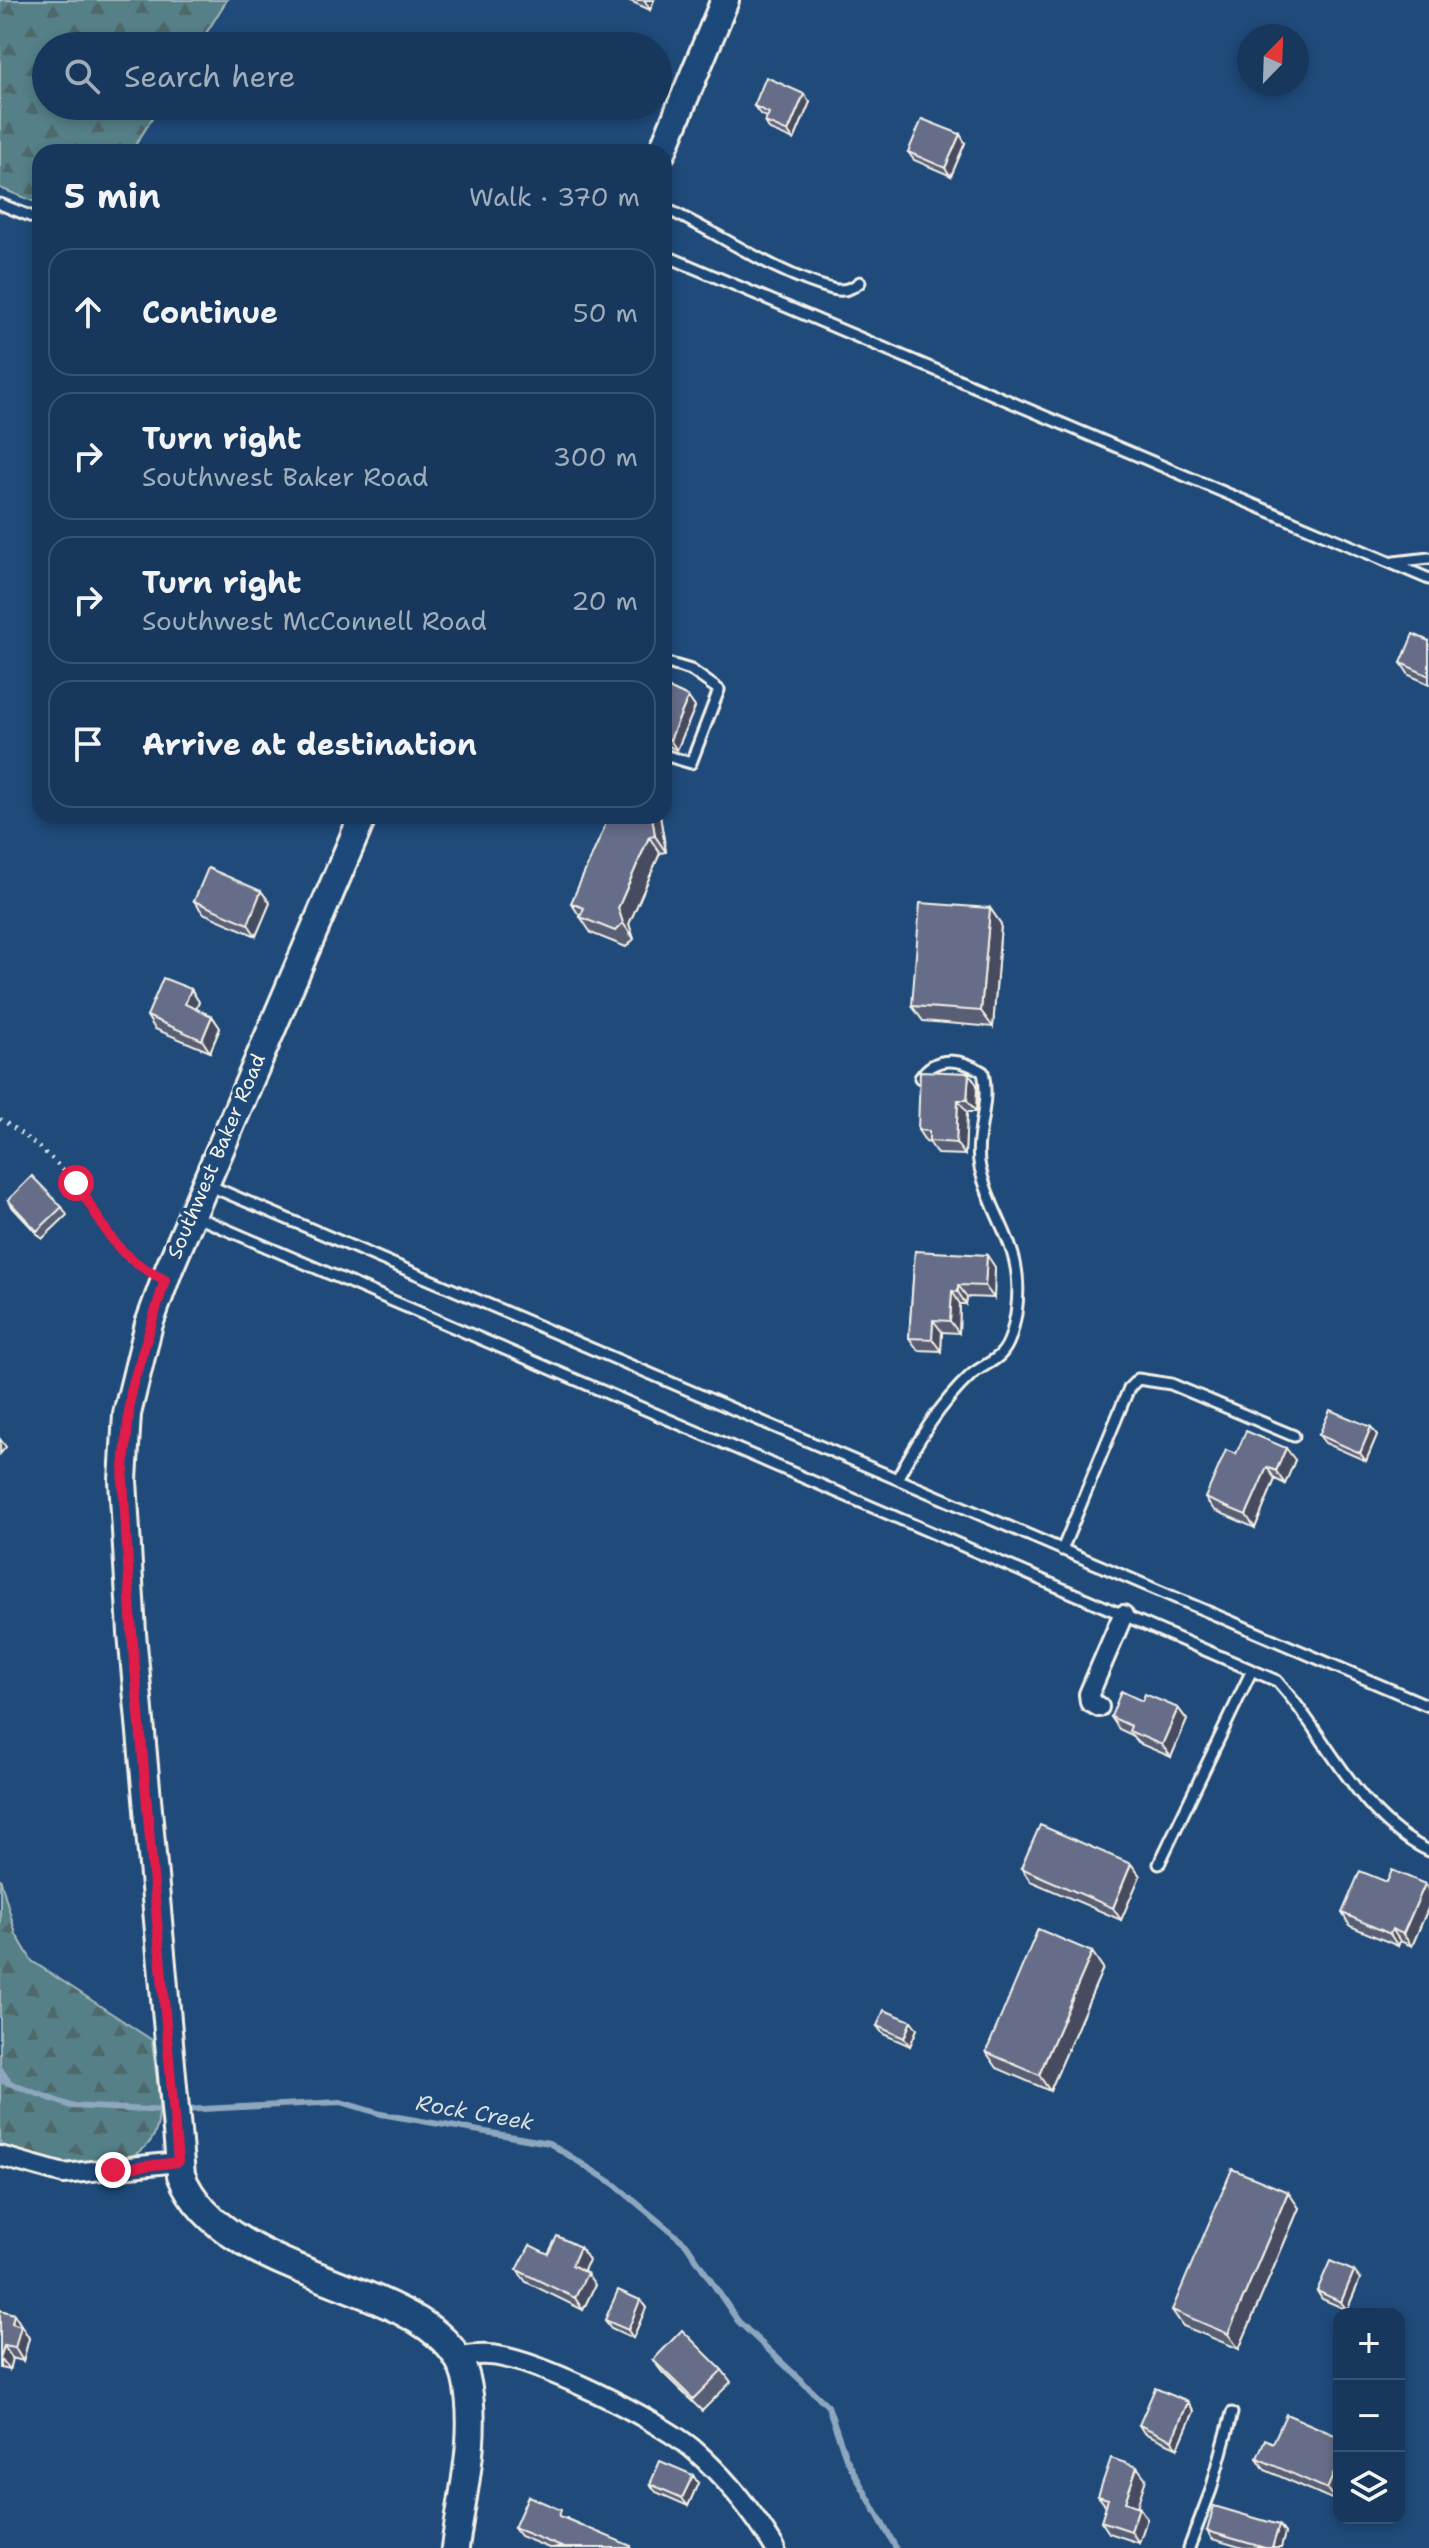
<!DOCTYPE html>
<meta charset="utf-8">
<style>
body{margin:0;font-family:"Shantell Sans",sans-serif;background:#244365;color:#f1f3f6}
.controls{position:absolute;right:24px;bottom:24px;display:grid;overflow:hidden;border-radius:16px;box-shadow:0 4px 12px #0003}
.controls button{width:72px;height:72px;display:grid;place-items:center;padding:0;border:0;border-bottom:2px solid #365272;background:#17385c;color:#f1f3f6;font:40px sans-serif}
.compass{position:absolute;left:1237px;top:24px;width:72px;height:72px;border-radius:50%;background:#17385c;box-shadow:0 4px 12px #0003;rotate:23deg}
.stop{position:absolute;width:24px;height:24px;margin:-18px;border:6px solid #e11d48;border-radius:50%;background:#fff}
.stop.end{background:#e11d48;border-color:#fff;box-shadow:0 2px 8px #0008}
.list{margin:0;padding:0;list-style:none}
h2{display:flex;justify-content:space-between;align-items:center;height:104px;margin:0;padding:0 32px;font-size:34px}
h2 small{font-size:26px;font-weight:400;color:#9eacbb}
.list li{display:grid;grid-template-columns:52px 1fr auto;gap:24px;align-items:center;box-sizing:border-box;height:128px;margin:0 16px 16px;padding:0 16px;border:2px solid #365272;border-radius:24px}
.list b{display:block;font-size:30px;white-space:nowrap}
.list p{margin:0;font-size:26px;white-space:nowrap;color:#9eacbb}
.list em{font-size:26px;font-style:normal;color:#9eacbb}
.icon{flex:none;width:44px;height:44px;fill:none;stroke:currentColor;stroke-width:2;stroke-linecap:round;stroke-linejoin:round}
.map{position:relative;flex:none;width:1429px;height:2548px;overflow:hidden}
.search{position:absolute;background:#17385c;box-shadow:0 4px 12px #0003;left:32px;top:32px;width:640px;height:88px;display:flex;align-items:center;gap:20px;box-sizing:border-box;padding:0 28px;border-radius:44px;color:#9eacbb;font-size:30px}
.panel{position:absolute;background:#17385c;box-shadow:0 4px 12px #0003;left:32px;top:144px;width:640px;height:680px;border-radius:24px}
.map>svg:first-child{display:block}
.forest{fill:url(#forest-firs);stroke:#a4b8b8;stroke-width:2}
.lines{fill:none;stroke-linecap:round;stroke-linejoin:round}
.stream{stroke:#8ca7be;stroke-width:6}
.service-casing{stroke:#f4f1e8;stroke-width:15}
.minor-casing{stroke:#f4f1e8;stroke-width:24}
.secondary-casing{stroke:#f4f1e8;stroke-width:32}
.path{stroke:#f4f1e8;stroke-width:4;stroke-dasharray:2 6;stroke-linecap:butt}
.service{stroke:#1f4a7a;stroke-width:9}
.minor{stroke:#1f4a7a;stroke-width:18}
.secondary{stroke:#1f4a7a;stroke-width:26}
.wall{fill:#585e75;stroke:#f4f1e8;stroke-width:2}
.shaded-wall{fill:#474c5f;stroke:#f4f1e8;stroke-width:2}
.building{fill:#666d88;stroke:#f4f1e8;stroke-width:2}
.route{stroke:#e11d48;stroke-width:10}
.labels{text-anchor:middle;stroke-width:7;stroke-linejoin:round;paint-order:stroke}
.street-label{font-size:20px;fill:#f4f1e8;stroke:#1f4a7a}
.water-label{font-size:22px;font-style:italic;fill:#dadede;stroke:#1f4a7a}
</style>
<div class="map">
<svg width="1429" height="2548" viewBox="0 0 1429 2548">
<defs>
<pattern id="forest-firs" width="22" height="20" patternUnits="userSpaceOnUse" patternTransform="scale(2)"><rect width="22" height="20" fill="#558088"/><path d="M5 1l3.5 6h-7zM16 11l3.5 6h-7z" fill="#50676a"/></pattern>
</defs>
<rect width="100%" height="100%" fill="#1f4a7a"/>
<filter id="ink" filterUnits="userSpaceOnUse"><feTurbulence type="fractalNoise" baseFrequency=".0125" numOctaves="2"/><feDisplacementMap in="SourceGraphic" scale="16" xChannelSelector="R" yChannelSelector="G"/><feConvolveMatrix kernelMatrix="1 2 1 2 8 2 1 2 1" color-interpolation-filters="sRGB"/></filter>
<g filter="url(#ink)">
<path class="forest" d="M0 0H227L198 46H46V106H160L131 152H40V204L0 188Z
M0 1878 16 1934 32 1961 152 2040C154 2067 165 2108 155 2133 134 2182 36 2162 0 2145Z"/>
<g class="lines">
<path class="stream" d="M0 2069 8 2081
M0 2080 71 2106 168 2111
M183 2110 341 2102 381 2114 549 2143 614 2184 686 2244 738 2321 828 2406 846 2458 896 2548"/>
<defs>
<path id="service" d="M0 204 40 220
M664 208C720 233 773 273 832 289 843 292 852 289 860 282
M664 255 1429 579
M1394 562 1429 558
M664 662 691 670 719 690 691 763 664 755
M208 1185 1429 1706
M195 1216 1277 1681C1328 1736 1358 1818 1429 1851
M897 1479C918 1440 939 1405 971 1375 980 1367 994 1362 1001 1354 1011 1343 1013 1328 1016 1314 1026 1246 994 1227 980 1168 973 1136 991 1105 983 1072 962 1059 935 1054 920 1078
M1062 1550 1129 1388 1138 1379 1171 1384 1294 1436
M1159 1864 1252 1670
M1189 2548 1211 2490 1232 2413"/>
<path id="minor" d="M1099 1707 1090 1702 1089 1694 1123 1615
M0 2156 64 2174 178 2162
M459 2357C469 2356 479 2354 489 2355 534 2357 658 2420 693 2449 725 2477 753 2512 775 2548"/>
<path id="secondary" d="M662 152 725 0
M363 816 169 1269 149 1324 127 1414 123 1480 132 1633 181 2175C225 2287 442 2279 466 2378 479 2432 462 2494 455 2548"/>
</defs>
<use href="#service" class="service-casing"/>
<use href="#minor" class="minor-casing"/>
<use href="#secondary" class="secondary-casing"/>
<path class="path" d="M0 1119C27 1136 56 1160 76 1184 101 1214 108 1253 146 1271"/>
<use href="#service" class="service"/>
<use href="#minor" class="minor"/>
<use href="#secondary" class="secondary"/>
</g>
<path class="wall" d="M628 0H654L650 10Z
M810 102 794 140 770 130 765 122 767 117 760 114 754 106Z
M965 143 951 176 914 160 908 152Z
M1429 641V684L1409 675 1401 663Z
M664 686 688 697 695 707 677 750 664 744Z
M660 816 666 852 660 853 629 924 634 939 626 947 591 933 571 903Z
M261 891 270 903 256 936 203 913 194 901Z
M990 908 1001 924 993 1027 923 1021 912 1006Z
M191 989 199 1002 196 1009 212 1016 220 1028 210 1052 155 1029 147 1016Z
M977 1085 976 1112H967L965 1155 937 1154 930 1143 926 1142 918 1130Z
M8 1200 62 1207 67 1215 42 1239 13 1208Z
M915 1251 995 1267 994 1298 967 1297 966 1304H960L959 1333 942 1332 941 1351 918 1350 909 1338Z
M1371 1427 1377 1435 1366 1461 1325 1443 1319 1435Z
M1236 1454 1295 1460 1285 1484 1275 1479 1255 1528 1214 1510 1205 1498Z
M1142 1701 1178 1708 1187 1720 1171 1757 1138 1743 1132 1735 1119 1729 1111 1717Z
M1131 1864 1140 1876 1121 1920 1030 1881 1021 1868Z
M1387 1882 1425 1884 1429 1889V1906L1412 1946 1400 1941 1398 1946 1350 1926 1342 1913Z
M1092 1952 1103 1968 1050 2091 997 2068 986 2052Z
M911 2021 917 2029 910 2046 883 2034 877 2026Z
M1288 2192 1299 2208 1239 2349 1183 2326 1172 2310Z
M580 2247 589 2260 583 2271 595 2285 583 2310 526 2282 517 2270 548 2254Z
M1360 2279 1347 2310 1322 2299 1317 2291Z
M640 2300 646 2308 633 2338 611 2328 605 2320Z
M0 2310 14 2314 29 2338 23 2361 12 2358 9 2370 0 2368Z
M653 2360 722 2370 731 2382 702 2411 662 2372Z
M1188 2402 1194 2411 1178 2448 1144 2433 1139 2425Z
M1339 2437V2494L1336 2501 1265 2470 1257 2458 1273 2443Z
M1146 2479 1136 2506 1139 2507 1147 2519 1139 2543 1109 2533 1101 2521 1106 2506 1098 2496Z
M698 2483 688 2506 656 2492 650 2484Z
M567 2518V2519L632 2548H549L520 2536 514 2528Z
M1279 2525 1285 2533 1281 2548H1243L1212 2539 1207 2531Z"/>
<path class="shaded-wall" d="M645 0H654L650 10 645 1Z
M804 94 810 102 794 140 788 132Z
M960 134 965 143 951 176 945 168Z
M688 697 695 707 677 750 670 740Z
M652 816H660L666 852 655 836Z
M649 837 660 853 629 924 634 939 623 923 618 908Z
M261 891 270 903 256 936 248 924Z
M990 908 1001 924 993 1027 981 1011Z
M191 989 199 1002 193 1016 185 1004Z
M212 1016 220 1028 210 1052 202 1040Z
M969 1073 977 1085 976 1112 967 1100Z
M958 1100 967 1112 965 1155 956 1143Z
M987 1255 995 1267 994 1298 985 1286Z
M958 1285 967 1297 966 1304 958 1292Z
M952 1291 960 1304 959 1333 950 1321Z
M933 1320 942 1332 941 1351 932 1339Z
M1371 1427 1377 1435 1366 1461 1360 1453Z
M0 1439 6 1447 0 1454Z
M1286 1448 1295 1460 1285 1484 1276 1471Z
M1267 1467 1275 1479 1255 1528 1246 1515Z
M1178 1708 1187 1720 1171 1757 1162 1745Z
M1131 1864 1140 1876 1121 1920 1113 1908Z
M1425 1884 1429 1889V1906L1412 1946 1403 1934Z
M1392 1929 1400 1941 1398 1946 1390 1934Z
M1092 1952 1103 1968 1050 2091 1039 2075Z
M911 2021 917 2029 910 2046 904 2038Z
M1288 2192 1299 2208 1239 2349 1228 2334Z
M580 2247 589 2260 580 2277 572 2265Z
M1354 2271 1360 2279 1347 2310 1341 2302Z
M587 2273 595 2285 583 2310 575 2298Z
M640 2300 646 2308 633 2338 628 2330Z
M14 2314 29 2338 23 2361 15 2348 12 2323Z
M4 2346 12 2358 9 2370 0 2358Z
M1188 2402 1194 2411 1178 2448 1172 2440Z
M1339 2462V2494L1336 2501 1327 2489Z
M1137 2467 1146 2479 1134 2515 1125 2502Z
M693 2475 698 2483 688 2506 682 2498Z
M1139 2507 1147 2519 1139 2543 1131 2531Z
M1279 2525 1285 2533 1281 2548H1272Z"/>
<path class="building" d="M766 77 804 94 788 132 765 122 769 113 754 106Z
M922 119 960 134 945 168 908 152Z
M1413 634 1429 641V676L1401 663Z
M664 686 688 697 670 740 664 737Z
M604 816H652L655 836 649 837 618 908 623 923 615 931 580 917 584 908 571 903 605 826Z
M208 868 261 891 248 924 194 901Z
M920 903 990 908 981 1011 912 1006Z
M163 978 191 989 185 1004 212 1016 202 1040 147 1016Z
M920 1071 969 1073 967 1100H958L956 1143 929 1141V1131L918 1130Z
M32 1176 62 1207 37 1231 8 1200Z
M915 1251 987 1255 985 1286 958 1285V1292L952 1291 950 1321 933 1320 932 1339 909 1338Z
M1330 1410 1371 1427 1360 1453 1319 1435Z
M1246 1431 1286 1448 1276 1471 1267 1467 1246 1515 1205 1498 1226 1450 1236 1454Z
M1121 1691 1142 1701 1145 1694 1178 1708 1162 1745 1129 1731 1131 1726 1111 1717Z
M1040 1825 1131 1864 1113 1908 1021 1868Z
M1392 1870 1425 1884 1403 1934 1392 1929 1390 1934 1342 1913 1360 1871 1387 1882Z
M1038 1929 1092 1952 1039 2075 986 2052Z
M884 2010 911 2021 904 2038 877 2026Z
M1232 2169 1288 2192 1228 2334 1172 2310Z
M557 2236 580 2247 572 2265 587 2273 575 2298 517 2270 530 2245 548 2254Z
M1330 2261 1354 2271 1341 2302 1317 2291Z
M618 2290 640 2300 628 2330 605 2320Z
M0 2310 14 2314 12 2323 21 2326 15 2348 4 2346 0 2358Z
M682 2330 722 2370 693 2399 653 2360Z
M1155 2388 1188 2402 1172 2440 1139 2425Z
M1286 2414 1339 2437V2462L1327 2489 1257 2458 1265 2439 1273 2443Z
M1111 2458 1137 2467 1125 2502 1139 2507 1131 2531 1101 2521 1108 2499 1098 2496Z
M660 2461 693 2475 682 2498 650 2484Z
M528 2496 561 2510 559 2516 631 2546 630 2548H564L514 2528Z
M1214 2506 1279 2525 1272 2548H1265L1207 2531Z"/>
</g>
<g class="lines" filter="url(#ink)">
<path class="route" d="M76 1183C108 1230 110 1253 165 1280L131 1390 123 1480 132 1633 178 2162 113 2170"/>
</g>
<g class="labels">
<g class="street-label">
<text transform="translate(216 1156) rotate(-67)" y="7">Southwest Baker Road</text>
</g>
<g class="water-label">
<text transform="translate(475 2112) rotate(10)" y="8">Rock Creek</text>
</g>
</g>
</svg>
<div class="controls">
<button>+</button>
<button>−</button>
<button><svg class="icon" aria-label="layers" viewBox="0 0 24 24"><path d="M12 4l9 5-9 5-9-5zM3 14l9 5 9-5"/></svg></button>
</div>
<svg class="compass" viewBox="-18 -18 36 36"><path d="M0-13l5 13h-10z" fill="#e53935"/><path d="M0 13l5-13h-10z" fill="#9eacbb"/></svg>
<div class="stop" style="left:76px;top:1183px"></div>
<div class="stop end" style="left:113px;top:2170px"></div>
<div class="search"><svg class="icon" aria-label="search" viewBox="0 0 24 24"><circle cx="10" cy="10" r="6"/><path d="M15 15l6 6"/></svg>Search here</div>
<section class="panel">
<h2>5 min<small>Walk · 370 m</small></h2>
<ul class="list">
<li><svg class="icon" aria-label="ahead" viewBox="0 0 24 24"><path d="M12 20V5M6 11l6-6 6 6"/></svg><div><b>Continue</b></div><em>50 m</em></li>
<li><svg class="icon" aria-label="right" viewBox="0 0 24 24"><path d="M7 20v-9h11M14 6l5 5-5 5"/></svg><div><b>Turn right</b><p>Southwest Baker Road</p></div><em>300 m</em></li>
<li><svg class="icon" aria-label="right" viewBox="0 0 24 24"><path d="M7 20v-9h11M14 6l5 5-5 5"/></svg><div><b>Turn right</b><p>Southwest McConnell Road</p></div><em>20 m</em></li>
<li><svg class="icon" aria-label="arrive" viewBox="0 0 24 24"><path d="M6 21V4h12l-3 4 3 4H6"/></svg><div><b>Arrive at destination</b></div></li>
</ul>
</section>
</div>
